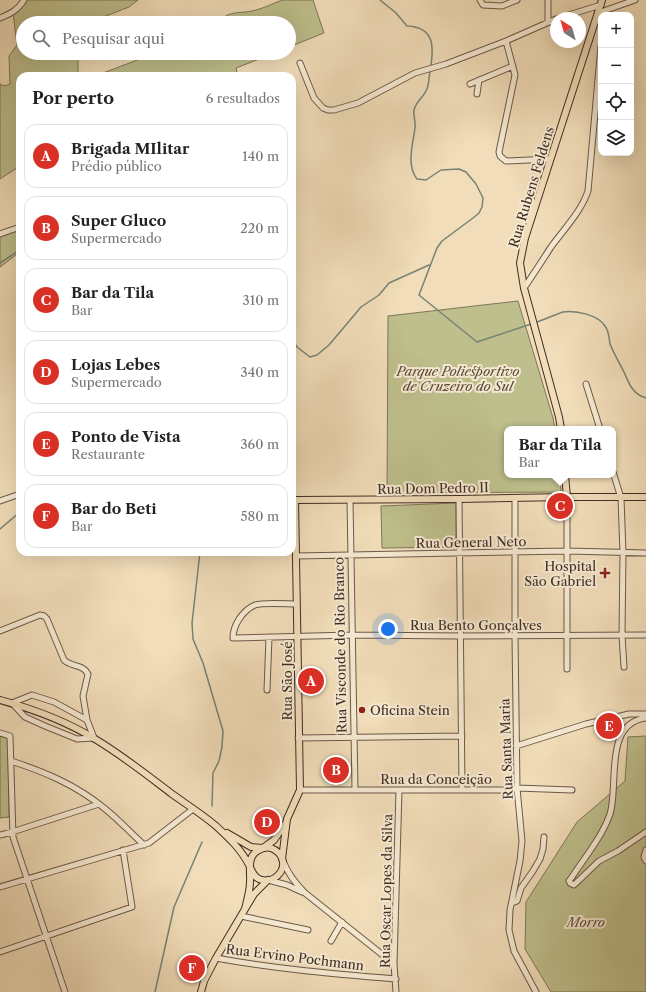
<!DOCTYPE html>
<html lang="pt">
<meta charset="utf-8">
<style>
body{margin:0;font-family:"Libre Caslon Text",serif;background:#f6f6f6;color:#222}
.controls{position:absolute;right:12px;top:12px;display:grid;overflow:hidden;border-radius:8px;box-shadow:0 4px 16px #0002}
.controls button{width:36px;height:36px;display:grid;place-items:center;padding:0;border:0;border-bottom:1px solid #e0e0e0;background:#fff;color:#222;font:20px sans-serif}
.compass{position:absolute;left:550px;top:12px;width:36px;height:36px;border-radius:50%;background:#fff;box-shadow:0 4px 16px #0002;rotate:323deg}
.you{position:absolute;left:388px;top:629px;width:14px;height:14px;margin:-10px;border:3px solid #fff;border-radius:50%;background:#1a73e8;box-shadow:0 0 0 6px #1a73e833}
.badge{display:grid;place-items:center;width:26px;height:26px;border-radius:50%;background:#d93025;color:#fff;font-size:13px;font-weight:700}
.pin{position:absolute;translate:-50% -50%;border:2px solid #fff;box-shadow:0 1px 4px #0006}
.popup{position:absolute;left:504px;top:426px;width:112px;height:52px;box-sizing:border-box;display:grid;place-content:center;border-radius:8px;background:#fff;filter:drop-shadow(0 1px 3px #0005);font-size:13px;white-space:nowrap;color:#767676}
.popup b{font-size:15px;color:#222}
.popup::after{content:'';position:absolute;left:50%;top:100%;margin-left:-8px;border:8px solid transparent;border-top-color:#fff}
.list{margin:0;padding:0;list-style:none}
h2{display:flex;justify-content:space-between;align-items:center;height:52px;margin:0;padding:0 16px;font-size:17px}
h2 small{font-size:13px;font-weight:400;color:#767676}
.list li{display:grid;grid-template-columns:26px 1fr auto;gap:12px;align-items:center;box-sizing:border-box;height:64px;margin:0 8px 8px;padding:0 8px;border:1px solid #e0e0e0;border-radius:12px}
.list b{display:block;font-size:15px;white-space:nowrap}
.list p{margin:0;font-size:13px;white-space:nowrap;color:#767676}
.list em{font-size:13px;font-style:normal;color:#767676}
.icon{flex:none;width:22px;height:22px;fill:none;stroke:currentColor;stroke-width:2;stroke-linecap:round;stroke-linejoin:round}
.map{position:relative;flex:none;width:646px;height:992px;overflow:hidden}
.search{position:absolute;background:#fff;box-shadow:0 4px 16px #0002;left:16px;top:16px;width:280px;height:44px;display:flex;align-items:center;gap:10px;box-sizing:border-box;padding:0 14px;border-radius:22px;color:#767676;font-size:15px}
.panel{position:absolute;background:#fff;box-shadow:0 4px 16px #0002;left:16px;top:72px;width:280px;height:484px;border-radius:12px}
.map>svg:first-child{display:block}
.green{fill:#bebf8c;stroke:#7f7658}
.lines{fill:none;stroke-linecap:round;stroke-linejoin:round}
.stream{stroke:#778374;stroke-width:1.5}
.minor-casing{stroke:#6c5949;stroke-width:7}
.major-casing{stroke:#402d24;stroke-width:8}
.minor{stroke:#f6e9d2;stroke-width:5}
.major{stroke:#f1ddb9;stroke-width:6}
.poi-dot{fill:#8f2418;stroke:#f6e9d2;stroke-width:1.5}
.labels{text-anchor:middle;stroke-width:4;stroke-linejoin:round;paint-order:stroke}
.street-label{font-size:13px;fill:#402d24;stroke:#f6e9d2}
.park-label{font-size:13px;font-style:italic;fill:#594a39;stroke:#f6e9d2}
.poi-label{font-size:13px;fill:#402d24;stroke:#f6e9d2;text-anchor:end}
</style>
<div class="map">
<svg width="646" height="992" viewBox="0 0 646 992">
<rect width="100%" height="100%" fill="#f1ddb9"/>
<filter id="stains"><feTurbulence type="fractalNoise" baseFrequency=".005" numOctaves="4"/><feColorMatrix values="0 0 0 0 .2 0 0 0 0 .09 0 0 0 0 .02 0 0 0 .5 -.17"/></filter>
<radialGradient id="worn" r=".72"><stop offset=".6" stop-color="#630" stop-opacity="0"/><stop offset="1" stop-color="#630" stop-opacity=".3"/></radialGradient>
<path class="green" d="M24 0H138L129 7 98 19 97 23H23V53H78V75L88 76H20V166L0 179V84L5 86 10 84 9 56 17 45 13 13Z
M282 0H313L324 33 289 47V23H217C230 10 236 14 252 11 262 9 272 4 282 0Z
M156 53H275L236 68 238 76H95Z
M18 229 20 231V252L0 267V236Z
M518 301 553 418 555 429H507V475H560L561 492 387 493 388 316Z
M456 503V547L382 548 381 506Z
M0 736 8 738 9 817 0 818Z
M646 736V992H551L525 949 526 902 577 822 625 781 628 737Z"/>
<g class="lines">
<path class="stream" d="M380 0 396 13 407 26C436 27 434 49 430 71 429 77 429 83 427 89 424 97 416 101 414 110 413 116 416 122 415 128 413 144 406 165 417 179L426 180 441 170 459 169 466 172 476 184 483 198 482 207 479 213 473 218 442 241 437 248 419 295 477 342 531 324
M0 263 20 250
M534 323C544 320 554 315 563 312 576 310 598 315 605 326 609 331 609 338 610 344 614 354 619 362 624 372 629 383 632 394 646 398
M292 339 297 347 310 357 317 355 329 345 361 307 379 295 389 283 429 265
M0 529 20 512
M200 552 192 623 193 639 203 663 223 731 222 747 219 761 213 773 212 806
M155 992 174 907 202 842"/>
<defs>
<path id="minor" d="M480 0 483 5 502 6 517 0
M548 0V22
M598 13 635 0
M597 17 601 25
M0 18C10 14 18 10 24 0
M559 18 601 5
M506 41 515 75 499 152 500 156 506 161 550 159
M300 63 314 98 323 108 328 110H334L358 103 415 73 446 64 506 41 556 19
M470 84 513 66
M477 94 479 80
M0 234 20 227
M524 288C533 275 542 261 551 247 564 229 581 212 588 191L601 46
M586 384 600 429
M613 472 621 498 623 553 622 635 624 667
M515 498V636L517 788 522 841 520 861 510 910 509 930 514 951 536 992
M459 499 462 790
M350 500 355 790
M0 501 20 494
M296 556 568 551 646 553
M297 604C288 604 263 602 255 605 243 610 233 625 233 638L352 635 460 636 646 635
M0 631 40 615 44 616 47 619 64 660C71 667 83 664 88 674L83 696 87 720
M567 669V497
M267 690 269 637
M32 695 54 702 87 720 94 738 77 739 45 726 25 717 12 703Z
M646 718C603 723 619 786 610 814 602 837 585 857 572 877L569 881 570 883 574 885 599 861 618 851 646 832
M0 733 10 736 13 837 65 992
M298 738 462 736
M516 746 586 724 629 714H646
M11 761C45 772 76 785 104 808 118 819 131 833 144 845
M300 790H506L517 788 572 790
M0 835 12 832 99 804
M646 850 644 857 646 861
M283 861C288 874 295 883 305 893L394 964
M268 880 287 885 302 892
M0 887 149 843 193 809
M512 903 517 901 521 888 533 871 540 859 543 849 544 837
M241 916 308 930
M331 941 342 922
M0 952 132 907 123 850
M216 958C275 969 335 974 396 979
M396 992 394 964 399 790"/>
<path id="major" d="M561 429 559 417 524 288 520 263 525 238 602 0
M565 475 567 497
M0 700C33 709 66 721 95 739 122 755 147 775 172 794 186 804 202 814 216 826 229 838 241 849 249 865 252 871 253 876 259 879 273 885 287 871 282 858 280 853 276 850 271 848 267 847 263 848 259 850 246 856 251 871 250 882 250 891 247 900 245 909
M227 833 251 847 263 848 274 840 285 824
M282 859 287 819 300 790 295 500 459 499 567 497H646
M201 992 204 981 216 958 245 909 254 894 268 880"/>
</defs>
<use href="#minor" class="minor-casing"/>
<use href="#major" class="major-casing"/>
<use href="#minor" class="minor"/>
<use href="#major" class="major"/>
</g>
<g class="poi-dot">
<path d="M603 567h4v4h4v4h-4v4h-4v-4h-4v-4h4z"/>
<circle cx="362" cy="710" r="4"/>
</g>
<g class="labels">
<g class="street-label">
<text transform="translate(531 187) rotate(-73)" y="5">Rua Rubens Feldens</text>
<text transform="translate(433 488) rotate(-1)" y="5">Rua Dom Pedro II</text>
<text transform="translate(471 542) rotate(-1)" y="5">Rua General Neto</text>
<text x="476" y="630">Rua Bento Gonçalves</text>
<text transform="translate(340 645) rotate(-91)" y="5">Rua Visconde do Rio Branco</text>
<text transform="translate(287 681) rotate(-90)" y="5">Rua São José</text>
<text transform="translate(506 749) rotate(-92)" y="5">Rua Santa Maria</text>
<text x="436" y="784">Rua da Conceição</text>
<text transform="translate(386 891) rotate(-89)" y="5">Rua Oscar Lopes da Silva</text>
<text transform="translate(295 957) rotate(7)" y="5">Rua Ervino Pochmann</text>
</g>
<g class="park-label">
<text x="458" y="376">Parque Poliesportivo<tspan x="458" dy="15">de Cruzeiro do Sul</tspan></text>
<text x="586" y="927">Morro</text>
</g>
<g class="poi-label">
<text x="596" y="571">Hospital<tspan x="596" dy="15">São Gabriel</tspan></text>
<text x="370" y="715" text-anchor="start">Oficina Stein</text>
</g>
</g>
<rect width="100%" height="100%" filter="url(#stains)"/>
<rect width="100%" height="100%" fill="url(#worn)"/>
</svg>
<div class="controls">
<button>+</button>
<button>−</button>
<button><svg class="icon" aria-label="locate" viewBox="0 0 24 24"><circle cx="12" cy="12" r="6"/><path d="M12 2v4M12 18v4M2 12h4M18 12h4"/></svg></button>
<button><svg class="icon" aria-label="layers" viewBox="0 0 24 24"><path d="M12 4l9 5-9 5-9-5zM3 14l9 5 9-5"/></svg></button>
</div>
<svg class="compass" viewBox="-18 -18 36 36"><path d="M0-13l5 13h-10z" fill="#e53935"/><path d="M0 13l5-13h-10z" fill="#767676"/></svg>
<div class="you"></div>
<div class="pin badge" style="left:311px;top:681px">A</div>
<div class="pin badge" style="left:336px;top:770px">B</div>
<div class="pin badge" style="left:560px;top:506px">C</div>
<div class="popup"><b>Bar da Tila</b>Bar</div>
<div class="pin badge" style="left:267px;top:822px">D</div>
<div class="pin badge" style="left:609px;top:726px">E</div>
<div class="pin badge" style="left:192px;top:968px">F</div>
<div class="search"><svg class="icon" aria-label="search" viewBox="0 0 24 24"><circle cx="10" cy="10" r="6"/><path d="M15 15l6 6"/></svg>Pesquisar aqui</div>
<section class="panel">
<h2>Por perto<small>6 resultados</small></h2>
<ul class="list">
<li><span class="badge">A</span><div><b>Brigada MIlitar</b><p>Prédio público</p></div><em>140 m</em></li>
<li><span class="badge">B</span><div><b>Super Gluco</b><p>Supermercado</p></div><em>220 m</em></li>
<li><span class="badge">C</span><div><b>Bar da Tila</b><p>Bar</p></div><em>310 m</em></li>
<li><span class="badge">D</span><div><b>Lojas Lebes</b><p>Supermercado</p></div><em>340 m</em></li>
<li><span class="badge">E</span><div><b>Ponto de Vista</b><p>Restaurante</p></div><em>360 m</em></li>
<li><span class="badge">F</span><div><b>Bar do Beti</b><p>Bar</p></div><em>580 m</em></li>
</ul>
</section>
</div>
